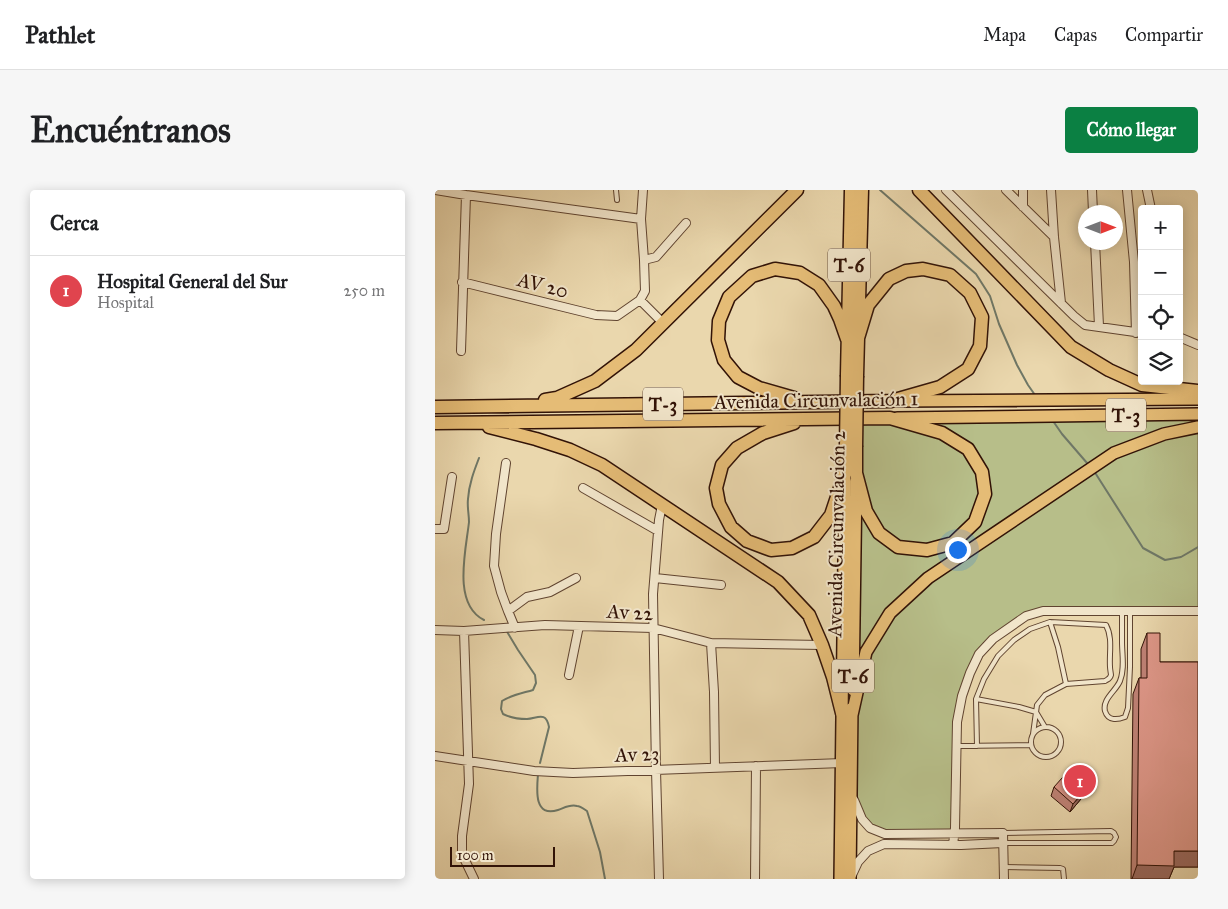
<!DOCTYPE html>
<html lang="es">
<meta charset="utf-8">
<style>
body{margin:0;font-family:"IM FELL Great Primer",serif;background:#f6f6f6;color:#202124}
.controls{position:absolute;right:15px;top:15px;display:grid;overflow:hidden;border-radius:5px;box-shadow:0 2px 12px #0003}
.controls button{width:45px;height:45px;display:grid;place-items:center;padding:0;border:0;border-bottom:1px solid #e0e0e0;background:#fff;color:#202124;font:25px sans-serif}
.compass{position:absolute;left:643px;top:15px;width:45px;height:45px;border-radius:50%;background:#fff;box-shadow:0 2px 12px #0003;rotate:90deg}
.scale{position:absolute;left:15px;bottom:12px;width:105px;box-sizing:border-box;padding-left:5px;border:2px solid #321307;border-top:0;font-size:14px;line-height:18px;white-space:nowrap;color:#321307;-webkit-text-stroke:4px #f1e5ca;paint-order:stroke}
.you{position:absolute;left:522px;top:359px;width:18px;height:18px;margin:-12px;border:4px solid #fff;border-radius:50%;background:#1a73e8;box-shadow:0 0 0 8px #1a73e833}
.badge{display:grid;place-items:center;width:32px;height:32px;border-radius:50%;background:#0b8043;color:#fff;font-size:16px;font-weight:700}
.pin{position:absolute;translate:-50% -50%;border:2px solid #fff;box-shadow:0 1px 5px #0006}
.list{margin:0;padding:0;list-style:none}
h2{display:flex;justify-content:space-between;align-items:center;height:65px;margin:0;padding:0 20px;font-size:21px}
h2 small{font-size:16px;font-weight:400;color:#757577}
.list li{display:grid;grid-template-columns:32px 1fr auto;gap:15px;align-items:center;box-sizing:border-box;height:70px;padding:0 20px;border-top:1px solid #e0e0e0}
.list b{display:block;font-size:19px;white-space:nowrap}
.list p{margin:0;font-size:16px;white-space:nowrap;color:#757577}
.list em{font-size:16px;font-style:normal;color:#757577}
.icon{flex:none;width:28px;height:28px;fill:none;stroke:currentColor;stroke-width:2;stroke-linecap:round;stroke-linejoin:round}
.map{position:relative;flex:none;width:763px;height:689px;overflow:hidden;border-radius:5px}
header{display:flex;align-items:center;gap:30px;box-sizing:border-box;height:70px;padding:0 25px;background:#fff;border-bottom:1px solid #e0e0e0}
header strong{font-size:24px}
nav{display:flex;gap:28px;margin-inline-start:auto;font-size:18px}
.intro{display:flex;align-items:center;justify-content:space-between;box-sizing:border-box;height:120px;padding:0 30px}
h1{margin:0;font-size:35px}
.button{padding:12px 22px;border-radius:5px;background:#0b8043;color:#fff;font-size:18px;font-weight:700}
main{display:flex;gap:30px;padding:0 30px}
aside{flex:1;background:#fff;border-radius:5px;box-shadow:0 2px 12px #0003}
.map>svg:first-child{display:block}
.green{fill:#b7be89;stroke:#746848}
.lines{fill:none;stroke-linecap:round;stroke-linejoin:round}
.stream{stroke:#6f7766;stroke-width:2}
.service-casing{stroke:#604430;stroke-width:6}
.minor-casing{stroke:#604430;stroke-width:10}
.primary-casing{stroke:#321307;stroke-width:14}
.trunk-casing{stroke:#321307;stroke-width:15}
.service{stroke:#f1e5ca;stroke-width:4}
.minor{stroke:#f1e5ca;stroke-width:8}
.primary{stroke:#e5bc76;stroke-width:11}
.trunk{stroke:#e5bc76;stroke-width:12}
.trunk-bridge-casing{stroke:#321307;stroke-width:15;stroke-linecap:butt}
.trunk-bridge{stroke:#e5bc76;stroke-width:12}
.wall{fill:#bf8276;stroke:#321307}
.shaded-wall{fill:#9b6a60;stroke:#321307}
.building{fill:#de9789;stroke:#321307}
.labels{text-anchor:middle;stroke-width:4;stroke-linejoin:round;paint-order:stroke}
.shield{fill:#f1e5ca;stroke:#6b5242;stroke-width:1}
.shield-label{font-size:19px;font-weight:bold;fill:#321307}
.street-label{font-size:20px;fill:#321307;stroke:#f1e5ca}
</style>
<header>
<strong>Pathlet</strong>
<nav><a>Mapa</a><a>Capas</a><a>Compartir</a></nav>
</header>
<div class="intro"><h1>Encuéntranos</h1><a class="button">Cómo llegar</a></div>
<main>
<aside>
<h2>Cerca<small></small></h2>
<ul class="list">
<li><span class="badge" style="background:#e0444e">1</span><div><b>Hospital General del Sur</b><p>Hospital</p></div><em>250 m</em></li>
</ul>
</aside>
<div class="map">
<svg width="763" height="689" viewBox="0 0 763 689">
<rect width="100%" height="100%" fill="#ead7ad"/>
<filter id="stains"><feTurbulence type="fractalNoise" baseFrequency=".004" numOctaves="4"/><feColorMatrix values="0 0 0 0 .2 0 0 0 0 .09 0 0 0 0 .02 0 0 0 .5 -.17"/></filter>
<radialGradient id="worn" r=".72"><stop offset=".6" stop-color="#630" stop-opacity="0"/><stop offset="1" stop-color="#630" stop-opacity=".3"/></radialGradient>
<path class="green" d="M763 224V421H608L591 426 544 464 527 506 519 644H450L435 638 416 603 421 228Z"/>
<g class="lines">
<path class="stream" d="M445 0 541 84 555 106 564 134 582 175 593 195 600 205
M618 231 627 244 652 273
M44 268C39 281 34 294 33 309 32 317 34 324 34 332 31 360 17 414 49 430
M659 281 708 358 730 370 746 367 763 357
M71 440 83 460 100 485 101 493 98 500C88 503 76 505 67 511L66 519 68 524C76 528 83 529 92 529 103 528 111 521 114 537L105 573
M103 584C102 598 98 628 123 620 129 618 135 614 142 616 145 616 149 619 152 621L165 662 170 689"/>
<defs>
<path id="service" d="M181 0 182 10
M687 421C687 431 687 442 687 452 687 465 690 479 685 491 681 501 667 509 670 521 673 531 682 530 690 527L693 518 695 477V422
M615 432 623 457 631 494
M541 509 584 517 601 522 610 537
M596 552a15 15 0 1 1 30 0a15 15 0 1 1-30 0Z
M522 556 596 555
M542 556 541 509 549 489 563 466 579 450 595 439 615 432 671 435C678 448 674 463 675 477 675 479 676 484 676 485 675 489 673 489 670 491L631 494 610 505 602 515 598 544
M568 653H677L679 651 681 647 679 643 676 641 568 643
M568 677 625 678 628 679 629 689"/>
<path id="minor" d="M0 0 31 5 206 29
M511 0 639 126 650 135 707 143
M571 0 619 47
M588 0V17
M616 0 619 47 626 113
M657 0 658 22
M692 0 699 72 701 143
M712 0 716 19
M660 52 664 136
M209 70 221 67 251 33
M27 92 161 125 182 126 205 110 210 101 209 70 206 29 208 0
M205 110 228 133
M744 147 763 155
M26 161 31 5
M71 273 61 344 59 376 66 402 73 421
M148 298 223 341
M0 339H9L17 287
M220 388 286 395
M80 438 73 421 92 407 115 402 141 388
M0 440 29 441 110 435 218 438 276 453 387 455
M29 441 34 594 27 646V664L39 689
M276 453 279 502 280 577
M134 485 144 436
M0 566 99 581 138 583 407 573
M419 610 427 629 435 638 450 644 568 643 569 689
M518 655 520 638 522 532 527 506 535 483 544 464 558 449 591 426 608 421H763
M417 685 423 672 433 661 449 654 526 655 568 653
M224 689 221 580 218 404 224 330 227 315
M320 689 321 576"/>
<path id="primary" d="M463 211 763 209
M462 228 763 224
M418 500 421 291
M417 525 431 462 455 423 493 388 679 263 729 244 763 237
M405 689 410 287
M415 689 417 518"/>
<path id="trunk" d="M484 0 636 157 674 180 707 195 763 201
M412 185 416 0
M422 186 427 0
M359 208 324 198 303 187 289 170 283 150 284 131 294 107 317 86 340 79 365 83 384 95 399 116 405 129 412 149
M110 210 122 208 160 191 201 160 362 0
M0 217 456 211 505 197 533 179 545 156 547 127 535 103 515 85 488 79 471 81 454 89 433 115 423 148
M0 233 455 228 507 243 533 259 547 282 550 304 540 332 518 353 492 360 463 357 444 343 431 321 421 283V257
M359 233 328 243 302 258 287 275 281 298 284 314 296 337 312 351 336 360 357 358 379 347 396 325 410 283 411 257
M54 237 101 249 135 260 167 275 343 392 374 425 387 455 398 487 407 523"/>
</defs>
<use href="#service" class="service-casing"/>
<use href="#minor" class="minor-casing"/>
<use href="#primary" class="primary-casing"/>
<use href="#trunk" class="trunk-casing"/>
<use href="#service" class="service"/>
<use href="#minor" class="minor"/>
<use href="#primary" class="primary"/>
<use href="#trunk" class="trunk"/>
<defs>
<path id="trunk-bridge" d="M411 257 412 185
M421 257 422 186"/>
</defs>
<use href="#trunk-bridge" class="trunk-bridge-casing"/>
<use href="#trunk-bridge" class="trunk-bridge"/>
</g>
<path class="wall" d="M712 443 725 472H763V677H739L734 689H696L698 504 704 488H706V459Z
M619 597 651 603 635 622 616 606Z"/>
<path class="shaded-wall" d="M654 595 651 603 635 622 638 614Z
M739 661H763V677H739L734 689H697L702 675Z"/>
<path class="building" d="M712 443H725V472H763V661H739V676L702 675 704 488H712Z
M635 579 654 595 638 614 619 597Z"/>
<g class="labels">
<g class="shield">
<rect x="393" y="58.5" width="42" height="33" rx="4"/>
<rect x="208" y="197.5" width="40" height="33" rx="4"/>
<rect x="671" y="208.5" width="40" height="33" rx="4"/>
<rect x="397" y="469.5" width="42" height="33" rx="4"/>
</g>
<g class="shield-label">
<text x="414" y="82">T-6</text>
<text x="228" y="221">T-3</text>
<text x="691" y="232">T-3</text>
<text x="418" y="493">T-6</text>
</g>
<g class="street-label">
<text transform="translate(108 95) rotate(14)" y="7">AV 20</text>
<text transform="translate(381 210) rotate(-1)" y="7">Avenida Circunvalación 1</text>
<text transform="translate(401 344) rotate(-89)" y="7">Avenida Circunvalación 2</text>
<text transform="translate(195 422) rotate(3)" y="7">Av 22</text>
<text transform="translate(202 564) rotate(-2)" y="7">Av 23</text>
</g>
</g>
<rect width="100%" height="100%" filter="url(#stains)"/>
<rect width="100%" height="100%" fill="url(#worn)"/>
</svg>
<div class="controls">
<button>+</button>
<button>−</button>
<button><svg class="icon" aria-label="locate" viewBox="0 0 24 24"><circle cx="12" cy="12" r="6"/><path d="M12 2v4M12 18v4M2 12h4M18 12h4"/></svg></button>
<button><svg class="icon" aria-label="layers" viewBox="0 0 24 24"><path d="M12 4l9 5-9 5-9-5zM3 14l9 5 9-5"/></svg></button>
</div>
<svg class="compass" viewBox="-18 -18 36 36"><path d="M0-13l5 13h-10z" fill="#e53935"/><path d="M0 13l5-13h-10z" fill="#757577"/></svg>
<div class="scale">100 m</div>
<div class="you"></div>
<div class="pin badge" style="left:645px;top:591px;background:#e0444e">1</div>
</div>
</main>
